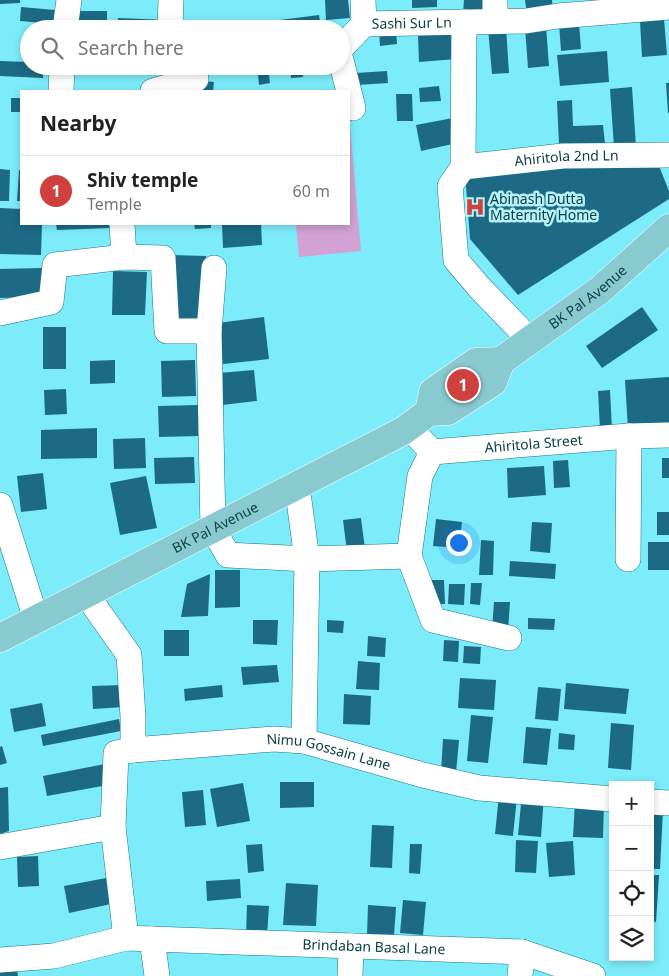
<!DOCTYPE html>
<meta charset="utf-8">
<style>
body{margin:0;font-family:"Noto Sans",sans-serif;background:#f6f6f6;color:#222}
.controls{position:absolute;right:15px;bottom:15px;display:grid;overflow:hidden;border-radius:0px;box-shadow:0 2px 8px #0003}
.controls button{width:45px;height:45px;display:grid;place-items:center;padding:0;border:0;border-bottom:1px solid #e0e0e0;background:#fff;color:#222;font:25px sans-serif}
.you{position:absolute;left:458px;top:542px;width:18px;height:18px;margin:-12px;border:4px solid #fff;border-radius:50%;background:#1a73e8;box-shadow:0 0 0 8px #1a73e833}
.badge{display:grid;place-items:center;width:32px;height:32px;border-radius:50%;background:#cf403e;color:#fff;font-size:16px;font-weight:700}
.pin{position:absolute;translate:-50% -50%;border:2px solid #fff;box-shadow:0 1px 5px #0006}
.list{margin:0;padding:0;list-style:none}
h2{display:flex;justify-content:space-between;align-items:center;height:65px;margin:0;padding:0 20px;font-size:21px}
h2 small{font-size:16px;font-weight:400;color:#767676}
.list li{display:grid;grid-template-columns:32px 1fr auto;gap:15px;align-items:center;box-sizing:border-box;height:70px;padding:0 20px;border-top:1px solid #e0e0e0}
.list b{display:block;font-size:19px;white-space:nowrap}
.list p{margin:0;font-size:16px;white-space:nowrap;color:#767676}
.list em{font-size:16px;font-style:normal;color:#767676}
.icon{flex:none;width:28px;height:28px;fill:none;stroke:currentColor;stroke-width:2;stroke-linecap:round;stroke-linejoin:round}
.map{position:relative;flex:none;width:669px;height:976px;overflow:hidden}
.search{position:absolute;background:#fff;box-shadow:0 2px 8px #0003;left:20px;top:20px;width:330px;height:55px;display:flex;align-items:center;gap:12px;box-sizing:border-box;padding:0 18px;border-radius:28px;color:#767676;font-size:19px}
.panel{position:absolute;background:#fff;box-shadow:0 2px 8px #0003;left:20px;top:90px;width:330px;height:135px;border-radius:0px}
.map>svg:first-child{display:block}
.green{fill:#d1a2d3}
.building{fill:#1c6a85}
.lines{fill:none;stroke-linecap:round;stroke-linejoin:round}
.minor-casing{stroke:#1a7983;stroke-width:26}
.major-casing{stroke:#fff;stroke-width:29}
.minor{stroke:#fff;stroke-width:25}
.major{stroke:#89c9d0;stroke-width:28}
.labels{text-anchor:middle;stroke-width:5;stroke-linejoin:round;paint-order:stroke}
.street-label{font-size:14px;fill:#0e4146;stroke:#b5f2fa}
.poi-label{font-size:14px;fill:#0e4146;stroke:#b5f2fa;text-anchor:start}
</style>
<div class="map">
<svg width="669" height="976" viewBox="0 0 669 976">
<rect width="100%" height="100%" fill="#7cecfa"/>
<path class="green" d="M349 114 361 251 299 257 296 224H349Z"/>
<path class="building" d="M0 0H20V3L0 4Z
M325 0H348L350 18 326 20Z
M412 0H437V7L412 8Z
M464 0H483L482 15 463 13Z
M525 0H552L553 11 527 15Z
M21 7 55 10 54 24 20 21Z
M73 11H107V29L73 28Z
M319 15 321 29H281L280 20Z
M118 18 167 20V29H118Z
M664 19 667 55 642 57 640 21Z
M579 23 581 49 561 51 559 24Z
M546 26 549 66 528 68 525 28Z
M506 27 509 73 492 74 488 28Z
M396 30 397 44 380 46 379 31Z
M455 33 457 59 419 62 418 36Z
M607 51 609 82 560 86 557 55Z
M0 61 29 62V66H44L43 78 0 76Z
M257 66H268L270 83 259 85Z
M290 66H302L303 77 291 78Z
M387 71 388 83 357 85 356 73Z
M203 81 214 82 213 91H202Z
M666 83H669V113H668Z
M439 86 441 101 420 102 419 88Z
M632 87 636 147 614 148 610 89Z
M396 94H412L413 121H397Z
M11 98H21V112H11Z
M572 100 573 126 603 125 605 143 559 145 557 101Z
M453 118 457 143 421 151 416 125Z
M657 161 669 191V199L518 295 470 239 465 173Z
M0 169 10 170 9 201H0Z
M19 170H21V201H17Z
M0 208 21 209V224H42L41 255 0 254Z
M56 224H110V228L57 230Z
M194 224H211V228L195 229Z
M222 224H261L262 245 223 248Z
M171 255 206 256 204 323H169Z
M42 268 43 297 0 298V269Z
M113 271 147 272 145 315H112Z
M642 307 658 330 602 368 586 346Z
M264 317 269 359 223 364 218 323Z
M43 327H66V369H43Z
M115 360V383L90 384V361Z
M195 360 196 396 162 397 161 361Z
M254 370 257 401 222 405 219 373Z
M669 377V427L628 430 625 380Z
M66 389 67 414 45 415 44 390Z
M610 390 612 429 600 430 598 391Z
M198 405 199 436 159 437 158 406Z
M97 428V458L41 459V430Z
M145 438 146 468 114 469 113 439Z
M194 457 195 483 155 484 154 458Z
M662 458H669V478H662Z
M568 460 570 487 554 488 553 461Z
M544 466 546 495 508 498 507 468Z
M43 473 47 509 21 512 17 476Z
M146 476 157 528 120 535 110 483Z
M657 512H669V535H657Z
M361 518 365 549 347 552 343 520Z
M436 519 462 522 460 539 448 537 447 547 433 546Z
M532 522 552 523 550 553 530 551Z
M481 540 494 541 493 575H479Z
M648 542H669V570H648Z
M510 561 556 564 555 579 509 576Z
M215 570H240V607L215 608Z
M210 574 208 616 181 617 187 584Z
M430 580H444L445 604H430Z
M471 583H482L480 605 470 604Z
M449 584H465L464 605 448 604Z
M494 602H510L508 631 492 630Z
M528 618 555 619 554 630 528 629Z
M253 620H278L277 645 253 644Z
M327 620 344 621 343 633 327 632Z
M164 630H189V656H164Z
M368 636 386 638 385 657 367 656Z
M444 640 459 641 458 662 443 661Z
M464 646 481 647 480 664 463 663Z
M358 661 380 663 379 690 356 689Z
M277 665 279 682 243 685 241 667Z
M460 678 496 680 494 710 458 708Z
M566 683 629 689 626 714 564 709Z
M123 685 124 707 93 709 92 686Z
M222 685 223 697 185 701 184 689Z
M538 687 561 689 558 721 535 719Z
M344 694 371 696 370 725 343 724Z
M42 703 46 726 14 732 10 709Z
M471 715 493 717 488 763 467 761Z
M119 719 121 731 43 746 41 735Z
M611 723 634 725 631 770 608 768Z
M526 727 551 729 547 765 523 763Z
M559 733 575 735 574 750 558 749Z
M443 739 459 740 456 773 441 772Z
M2 746 7 763 0 765V747Z
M105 764 108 785 47 796 43 776Z
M280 782H314V807L280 808Z
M243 783 250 821 217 827 210 789Z
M8 787 9 831 0 834V788Z
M203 790 206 825 185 827 182 792Z
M522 794 544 795 541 837 518 835Z
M499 795 517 797 513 836 495 834Z
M575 801 604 802 603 838 573 837Z
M650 810H663L660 869H650Z
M372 825 394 826 392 868 370 867Z
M516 840 538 841 536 873 515 872Z
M573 841 575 875 549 877 546 843Z
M262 844 264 871 248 873 246 845Z
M410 844H422L420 874 409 873Z
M38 856 39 886 18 887 17 857Z
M650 875H659L656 922 650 921Z
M106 878 111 904 69 913 64 886Z
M240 879 241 898 207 901 206 881Z
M286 883 318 885 316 926 283 925Z
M403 900 426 902 423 935 400 933Z
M247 905 269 906 267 936 246 935Z
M368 905 396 907 394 936 367 935Z
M16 962 18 976H0V964Z"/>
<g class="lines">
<defs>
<g id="minor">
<path d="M363 0 364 24"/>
<path d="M495 0V21"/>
<path d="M464 22 463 167 450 186 456 260 479 287 530 340"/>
<path d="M65 29 69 0"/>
<path d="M170 29 171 0"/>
<path id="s1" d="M341 48 364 24 526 21 558 16 669 7"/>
<path d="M341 60 353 108"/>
<path d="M61 91 62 66"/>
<path d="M153 91 196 79"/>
<path id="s2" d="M463 167 563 156 669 155"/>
<path d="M122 224 124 257"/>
<path d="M0 313 51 302 55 265 124 257 163 258 167 331H209L213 529 228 555 307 559 409 556 420 476 432 452"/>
<path d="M209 331 214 268"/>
<path id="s3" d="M409 427 432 452 629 436 669 435"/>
<path d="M297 486 307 559 304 741"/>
<path d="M0 505 36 619"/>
<path d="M409 556 433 620 509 638"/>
<path d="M628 559 629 436"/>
<path d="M86 594 129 655 133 717V750"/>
<path d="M650 802 669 803"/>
<path d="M0 847 113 827"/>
<path id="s4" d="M152 939 522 952 593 976"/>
<path d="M0 960 54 956 126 938"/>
<path id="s5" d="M157 976 152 939 126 938 113 827 116 753 133 750 274 739 304 741 423 775 479 788 613 799"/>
<path d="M350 976 351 946"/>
<path d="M520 976 522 952"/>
</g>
<g id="major">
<path d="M429 412 433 392 476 362 501 361"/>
<path id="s6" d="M0 638 403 431 429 412 448 411 493 382 501 361 600 290 669 228"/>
</g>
</defs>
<use href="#minor" class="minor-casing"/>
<use href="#major" class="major-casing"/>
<use href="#minor" class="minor"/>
<use href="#major" class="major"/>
</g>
<defs>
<symbol id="hospital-bare" viewBox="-9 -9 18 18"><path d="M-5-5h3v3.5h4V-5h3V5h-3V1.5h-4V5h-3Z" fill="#cf403e" stroke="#b5f2fa" stroke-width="2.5" paint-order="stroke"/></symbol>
</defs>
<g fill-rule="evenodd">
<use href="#hospital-bare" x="461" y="193" width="28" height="28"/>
</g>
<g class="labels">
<g class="street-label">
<text dy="5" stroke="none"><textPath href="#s1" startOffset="81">Sashi Sur Ln</textPath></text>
<text dy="5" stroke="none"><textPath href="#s2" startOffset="104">Ahiritola 2nd Ln</textPath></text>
<text dy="5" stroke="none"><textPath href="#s6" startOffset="688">BK Pal Avenue</textPath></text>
<text dy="5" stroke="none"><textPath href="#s3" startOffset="136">Ahiritola Street</textPath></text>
<text dy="5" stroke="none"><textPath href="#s6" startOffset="242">BK Pal Avenue</textPath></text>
<text dy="5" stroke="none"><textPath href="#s5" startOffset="464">Nimu Gossain Lane</textPath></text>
<text dy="5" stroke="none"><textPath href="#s4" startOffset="222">Brindaban Basal Lane</textPath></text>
</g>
<g class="poi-label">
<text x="490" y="204">Abinash Dutta<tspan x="490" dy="16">Maternity Home</tspan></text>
</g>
</g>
</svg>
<div class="controls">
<button>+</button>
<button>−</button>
<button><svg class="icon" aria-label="locate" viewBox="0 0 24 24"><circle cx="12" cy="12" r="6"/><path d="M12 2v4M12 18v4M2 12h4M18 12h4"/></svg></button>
<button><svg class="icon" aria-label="layers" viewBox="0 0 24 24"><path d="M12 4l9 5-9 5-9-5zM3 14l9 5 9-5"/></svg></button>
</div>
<div class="you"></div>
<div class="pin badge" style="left:463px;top:385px">1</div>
<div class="search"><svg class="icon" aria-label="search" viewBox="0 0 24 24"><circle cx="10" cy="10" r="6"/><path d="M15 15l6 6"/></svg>Search here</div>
<section class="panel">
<h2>Nearby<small></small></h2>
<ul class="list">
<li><span class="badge">1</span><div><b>Shiv temple</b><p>Temple</p></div><em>60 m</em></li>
</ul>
</section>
</div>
